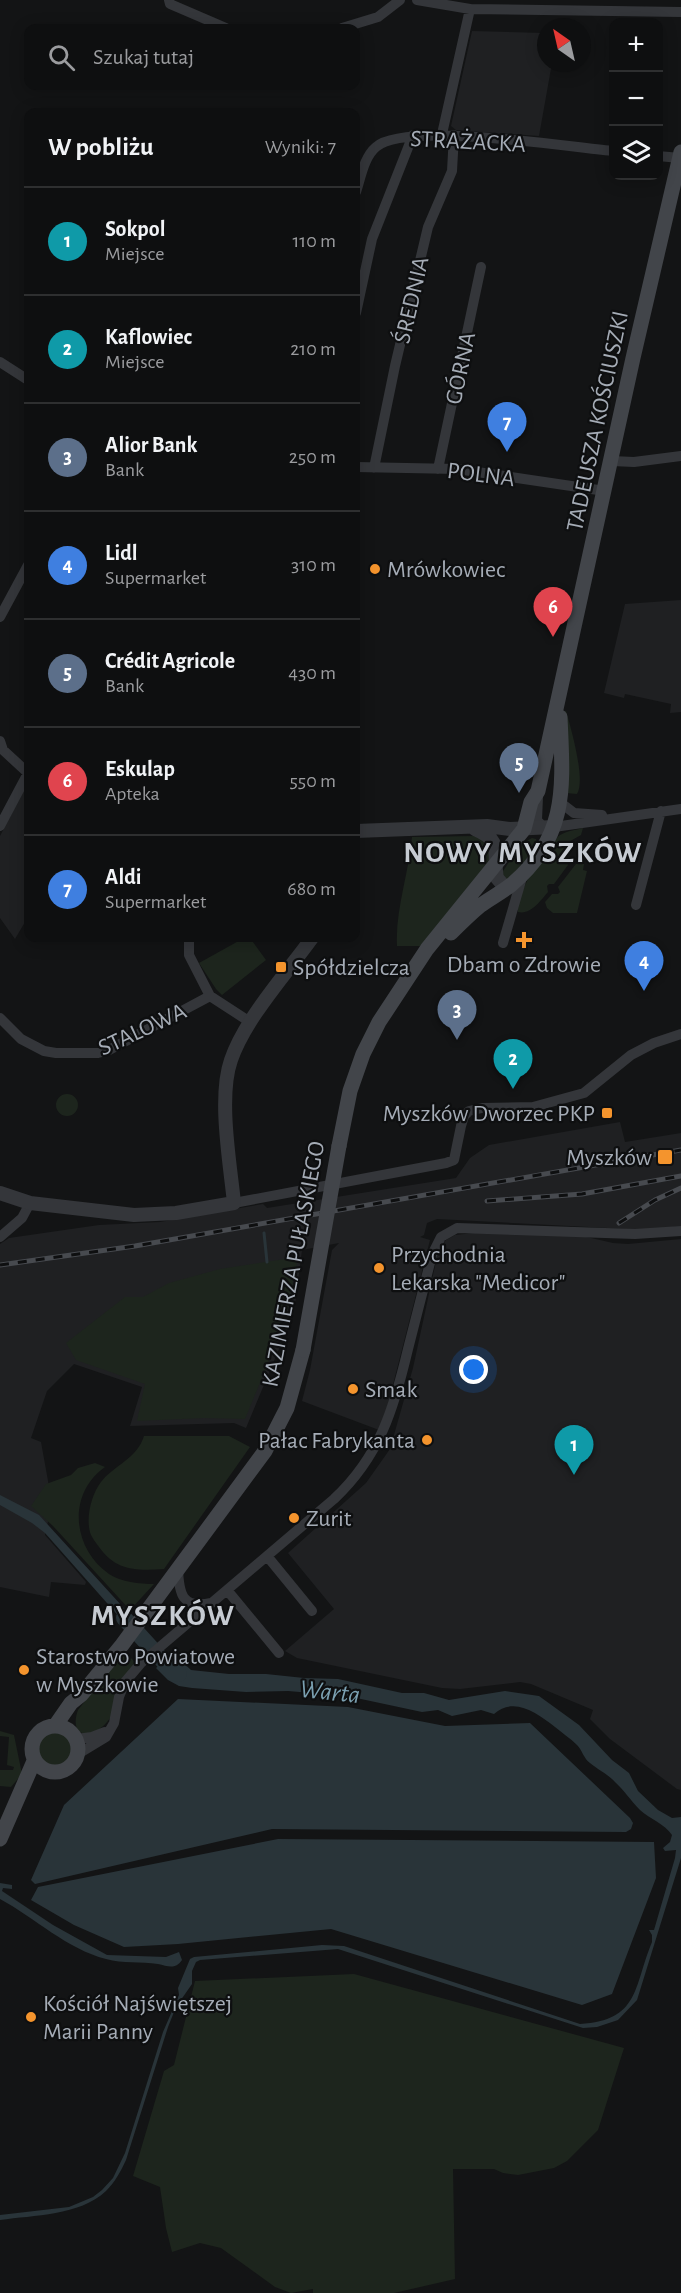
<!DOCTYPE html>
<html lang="pl">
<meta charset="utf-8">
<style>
body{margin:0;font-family:"Alegreya Sans",sans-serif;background:#1c1d1e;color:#f1f3f6}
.controls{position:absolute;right:18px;top:18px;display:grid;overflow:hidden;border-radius:12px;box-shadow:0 3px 15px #0003}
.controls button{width:54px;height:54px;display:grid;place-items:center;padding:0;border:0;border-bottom:2px solid #2e2f30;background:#0e0f10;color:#f1f3f6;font:30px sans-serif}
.compass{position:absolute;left:537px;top:18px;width:54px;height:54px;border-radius:50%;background:#0e0f10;box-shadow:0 3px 15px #0003;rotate:326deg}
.you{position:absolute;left:474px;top:1370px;width:21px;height:21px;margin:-15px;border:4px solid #fff;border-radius:50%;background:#1a73e8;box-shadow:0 0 0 9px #1a73e833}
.badge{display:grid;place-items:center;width:39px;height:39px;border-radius:50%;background:#0f766e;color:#fff;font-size:20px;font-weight:700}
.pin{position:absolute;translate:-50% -50px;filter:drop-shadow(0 2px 3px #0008)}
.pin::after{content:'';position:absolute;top:32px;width:21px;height:18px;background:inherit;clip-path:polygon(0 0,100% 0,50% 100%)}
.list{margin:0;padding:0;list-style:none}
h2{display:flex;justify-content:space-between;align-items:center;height:78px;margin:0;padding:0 24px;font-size:26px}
h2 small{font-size:20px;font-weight:400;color:#9b9c9f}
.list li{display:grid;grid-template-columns:39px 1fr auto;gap:18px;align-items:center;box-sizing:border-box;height:108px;padding:0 24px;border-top:2px solid #2e2f30}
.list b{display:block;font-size:22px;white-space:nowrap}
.list p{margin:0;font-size:20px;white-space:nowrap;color:#9b9c9f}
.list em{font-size:20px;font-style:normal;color:#9b9c9f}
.icon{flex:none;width:33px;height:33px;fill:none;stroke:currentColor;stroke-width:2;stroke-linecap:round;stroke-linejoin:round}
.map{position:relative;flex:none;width:681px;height:2293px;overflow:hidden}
.search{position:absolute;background:#0e0f10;box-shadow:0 3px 15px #0003;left:24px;top:24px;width:336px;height:66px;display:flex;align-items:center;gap:15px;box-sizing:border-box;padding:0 21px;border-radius:12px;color:#9b9c9f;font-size:22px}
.panel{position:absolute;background:#0e0f10;box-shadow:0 3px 15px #0003;left:24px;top:108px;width:336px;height:834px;border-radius:12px}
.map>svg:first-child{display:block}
.built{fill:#1f2022}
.green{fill:#1d251d}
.water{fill:#293439}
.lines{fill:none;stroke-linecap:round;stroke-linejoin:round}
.stream{stroke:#293439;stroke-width:3}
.river{stroke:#293439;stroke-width:16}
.minor{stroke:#34363a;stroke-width:10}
.tertiary{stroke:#34363a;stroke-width:14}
.secondary{stroke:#42454a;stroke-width:15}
.rail-casing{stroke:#474a4f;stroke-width:5}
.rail{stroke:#0e0f10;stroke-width:3;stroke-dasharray:9;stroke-linecap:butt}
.secondary-bridge{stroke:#42454a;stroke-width:15}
.poi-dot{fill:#f4942d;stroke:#0e0f10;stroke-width:2}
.labels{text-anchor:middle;stroke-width:4.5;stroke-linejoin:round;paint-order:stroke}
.street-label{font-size:24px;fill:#a5acb6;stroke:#0e0f10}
.poi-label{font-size:24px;fill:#a5acb6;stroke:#0e0f10;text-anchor:start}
.water-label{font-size:26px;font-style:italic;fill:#7ba0b1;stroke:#0e0f10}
.district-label{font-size:30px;font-weight:bold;letter-spacing:1.5px;fill:#c6cbd2;stroke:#0e0f10}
</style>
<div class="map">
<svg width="681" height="2293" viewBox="0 0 681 2293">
<rect width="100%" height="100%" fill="#131415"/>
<path class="built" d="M472 31 544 33 546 31V63H552L539 136 456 130 451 126Z
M681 600V712L670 713 671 704 625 694 624 698 604 693 625 604Z
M28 786V917L15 939 0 918V836L25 788Z
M620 1122 625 1142 681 1133V1226L645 1230 437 1219 427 1223 424 1235 420 1237 430 1240 388 1404 379 1430 302 1401 310 1370 332 1250 339 1243 302 1250 294 1313 246 1428 234 1423 130 1426 142 1387 74 1364 47 1391 31 1438 41 1442 52 1503 45 1535 86 1582 85 1585 51 1582 49 1597 0 1587V1244L9 1238 99 1225 160 1222 263 1204 267 1208 456 1178 470 1158 489 1145Z
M474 1233 578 1235 613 1243 628 1244 681 1239V1790L677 1789 610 1739 590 1719 593 1710 531 1684 520 1682 460 1689 442 1688 297 1658 285 1651 334 1609 288 1553 366 1483 390 1449 413 1368 438 1252 446 1240 455 1235Z"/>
<path class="green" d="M566 711C571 728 586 780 577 794L566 793 564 712Z
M583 828 581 835 565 844 563 853 568 865 554 884H549L547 886 548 892C540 901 531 915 518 912 516 893 545 847 560 835 567 831 575 830 583 828Z
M474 836 480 837 489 847V860L444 922 420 946H397C395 910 409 873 412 837Z
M532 838 536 839 538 846 507 881 501 875 503 871 521 844Z
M576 864H584L583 870 587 871 577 913H553L547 908 545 902 552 894H558L560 892 558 887Z
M244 938H250L266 960 222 995 216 989 199 963Z
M56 1105a11 11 0 1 1 22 0a11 11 0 1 1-22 0Z
M298 1257 285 1322 245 1419 204 1418 137 1421 145 1384 76 1360 66 1343 125 1297H143L169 1283 220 1269Z
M144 1436H229L250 1447 164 1569C137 1571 116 1571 99 1547 96 1543 93 1539 91 1535 85 1520 91 1495 101 1482 114 1465 137 1459 144 1436Z
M95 1463 105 1467C67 1494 72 1548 109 1574 121 1582 140 1584 154 1584L130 1610 53 1526 31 1506 46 1484 71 1475 78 1468Z
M124 1651 136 1663C128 1680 120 1708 107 1722 92 1740 68 1738 78 1710Z
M0 1731 14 1735 22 1774 11 1787 0 1786V1770H13L14 1767 7 1765 9 1737 0 1736Z
M37 1749a18 18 0 1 1 36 0a18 18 0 1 1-36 0Z
M354 1974 624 2048 598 2130 567 2161 554 2168 518 2175 503 2173 494 2169H453L455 2279 394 2293H313V2289L291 2293 275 2287 221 2248 200 2243 172 2252 166 2228 160 2187 133 2176 164 2071 174 2065 195 1981Z"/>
<path class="water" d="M0 1495 39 1515 132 1617 125 1626 122 1620 45 1533 32 1523 0 1505Z
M173 1653 191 1670 229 1674H266L304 1678 338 1679 402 1693H424L449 1700 505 1691 539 1696 579 1725 612 1760 629 1773 638 1791 658 1810 672 1818 681 1817V1858L637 2000 618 2020 597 2027 583 2028 338 1949 200 1960 196 1962 192 1971V1984L176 2007 168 2027 126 2160C121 2171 115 2182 106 2191 79 2216 34 2215 0 2220V2215L69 2207 93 2197 102 2190 113 2178 125 2153 163 2032 179 1995 178 1988 190 1959 194 1957 322 1945 344 1946 580 2024C640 2020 633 1988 652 1942V1935L649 1930H654L675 1858 676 1850 665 1851 663 1848 670 1842 672 1835C665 1824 650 1819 640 1810 631 1801 624 1790 615 1782 609 1775 597 1769 590 1763 584 1759 582 1750 577 1745 570 1738 562 1733 555 1727 537 1713 514 1696 494 1714L481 1710 452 1716 438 1710 422 1712 347 1696 288 1691 246 1692 192 1688 179 1686 168 1680 156 1668Z
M178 1699 348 1707 445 1726 530 1723 630 1818 633 1823 631 1829 626 1832 272 1829 35 1884 31 1880 64 1805Z
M278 1839 654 1842 656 1878 612 1994 582 2005 331 1929 178 1944 124 1947 74 1925 31 1900 38 1887Z
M0 1883 12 1885V1889L3 1888 2 1891 53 1925 107 1955 166 1957 179 1952 182 1960C175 1970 168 1966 158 1964 141 1961 123 1964 106 1959 67 1949 35 1918 0 1899Z"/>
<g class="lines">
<path class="stream" d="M264 1233 267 1262"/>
<path class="river" d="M124 1618 174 1673 179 1674"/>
<path class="minor" d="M169 0 170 4 226 28
M417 0 470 9 681 12
M342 28 378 17 400 0
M442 134 470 9
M658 156 680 158
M356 192C361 177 364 157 376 147 406 121 569 147 614 151
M356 313 372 239 413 135
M0 362 28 380
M612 461 634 462 681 456
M356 467 457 469 605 491
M374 468 395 366 428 227 452 171 454 135
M438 469 481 267
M0 617 28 565
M0 741 3 750 28 773 0 826
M538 797 537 820 544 828
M561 803 574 813 602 815
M554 827 681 809
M636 905 661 811
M189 938V955L210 996
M503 943 523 874
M0 1018 21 1039 44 1051 56 1053H98L109 1050 210 996 250 1022
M234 1203 446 1163 454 1160 461 1126 464 1116 469 1111 482 1108 533 1107 584 1093 631 1055 654 1043 681 1034
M0 1237 22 1218 30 1203
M267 1556 312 1611
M178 1569C179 1594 182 1609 211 1603
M227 1590 279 1653
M76 1739 92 1737 105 1732
M78 1754 106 1737 114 1723 119 1697 125 1682 141 1663 334 1499C380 1456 394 1408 408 1349 416 1317 424 1286 432 1255L441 1237 457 1228 635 1234 681 1231"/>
<path class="tertiary" d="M475 829C505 842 492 853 497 878L503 885 509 887
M356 831 487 826 510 829 554 827
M0 1193 30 1203 134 1215 176 1213 234 1203C230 1163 218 1097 231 1060 245 1019 286 974 312 938"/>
<path class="secondary" d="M451 933C461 923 470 914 481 905 491 898 502 892 511 885 569 836 563 786 560 717
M339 1146 350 1091 363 1054 379 1022 427 949 524 829 531 802 538 791 633 358 681 152
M32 1749a23 23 0 1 1 46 0a23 23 0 1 1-46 0Z
M55 1726 71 1703 81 1695 122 1645 265 1451 287 1408 303 1350
M0 1839 34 1761"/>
<defs>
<path id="rail" d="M487 1201 582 1194 681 1176
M619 1223 655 1200 681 1188
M0 1265 135 1246 681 1150"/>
</defs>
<use href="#rail" class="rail-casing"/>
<use href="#rail" class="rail"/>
<path class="secondary-bridge" d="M303 1350 339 1146"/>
</g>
<g class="poi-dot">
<circle cx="375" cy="569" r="6"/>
<path d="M521 931h6v6h6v6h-6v6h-6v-6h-6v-6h6z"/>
<rect x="275" y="961" width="12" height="12" rx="3"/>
<rect x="601" y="1107" width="12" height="12" rx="3"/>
<rect x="657" y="1149" width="16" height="16" rx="3"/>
<circle cx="379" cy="1268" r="6"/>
<circle cx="353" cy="1389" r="6"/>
<circle cx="427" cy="1440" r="6"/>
<circle cx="294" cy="1518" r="6"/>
<circle cx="24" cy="1670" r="6"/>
<circle cx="31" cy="2017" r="6"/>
</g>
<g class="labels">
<g class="street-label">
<text transform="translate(468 141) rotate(3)" y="8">STRAŻACKA</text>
<text transform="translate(411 300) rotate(-77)" y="8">ŚREDNIA</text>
<text transform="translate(460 368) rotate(-78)" y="8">GÓRNA</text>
<text transform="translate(597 421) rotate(-78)" y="8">TADEUSZA KOŚCIUSZKI</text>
<text transform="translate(481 474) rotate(7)" y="8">POLNA</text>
<text transform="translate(142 1029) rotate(-25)" y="8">STALOWA</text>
<text transform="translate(293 1264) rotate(-79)" y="8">KAZIMIERZA PUŁASKIEGO</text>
</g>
<g class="poi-label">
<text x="387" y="577">Mrówkowiec</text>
<text x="524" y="972" text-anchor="middle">Dbam o Zdrowie</text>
<text x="293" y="975">Spółdzielcza</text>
<text x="595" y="1121" text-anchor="end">Myszków Dworzec PKP</text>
<text x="652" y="1165" text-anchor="end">Myszków</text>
<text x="391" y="1262">Przychodnia<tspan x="391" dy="28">Lekarska "Medicor"</tspan></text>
<text x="365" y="1397">Smak</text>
<text x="415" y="1448" text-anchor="end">Pałac Fabrykanta</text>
<text x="306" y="1526">Zurit</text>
<text x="36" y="1664">Starostwo Powiatowe<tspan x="36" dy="28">w Myszkowie</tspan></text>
<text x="43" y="2011">Kościół Najświętszej<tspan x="43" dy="28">Marii Panny</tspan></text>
</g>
<g class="water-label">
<text transform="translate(330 1691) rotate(6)" y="9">Warta</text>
</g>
<g class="district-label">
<text x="523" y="862">NOWY MYSZKÓW</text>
<text x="163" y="1625">MYSZKÓW</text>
</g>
</g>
</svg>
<div class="controls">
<button>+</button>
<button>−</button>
<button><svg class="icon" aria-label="layers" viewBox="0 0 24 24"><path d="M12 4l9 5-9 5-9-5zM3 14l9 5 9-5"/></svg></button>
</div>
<svg class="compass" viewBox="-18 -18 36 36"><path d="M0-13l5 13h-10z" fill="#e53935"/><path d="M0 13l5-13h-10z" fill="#9b9c9f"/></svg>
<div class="you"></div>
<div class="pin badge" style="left:574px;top:1475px;background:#0f9aa8">1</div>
<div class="pin badge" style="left:513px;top:1089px;background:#0f9aa8">2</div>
<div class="pin badge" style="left:457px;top:1040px;background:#5c6f8a">3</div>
<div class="pin badge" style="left:644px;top:991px;background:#3f7fe0">4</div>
<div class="pin badge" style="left:519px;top:793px;background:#5c6f8a">5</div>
<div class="pin badge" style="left:553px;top:637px;background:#e0444e">6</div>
<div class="pin badge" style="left:507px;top:452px;background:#3f7fe0">7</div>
<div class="search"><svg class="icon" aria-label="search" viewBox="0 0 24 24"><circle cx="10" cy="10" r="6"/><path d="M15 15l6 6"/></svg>Szukaj tutaj</div>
<section class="panel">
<h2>W pobliżu<small>Wyniki: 7</small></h2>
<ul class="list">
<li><span class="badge" style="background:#0f9aa8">1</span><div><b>Sokpol</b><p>Miejsce</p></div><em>110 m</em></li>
<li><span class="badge" style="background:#0f9aa8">2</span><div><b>Kaflowiec</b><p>Miejsce</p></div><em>210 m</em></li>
<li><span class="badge" style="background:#5c6f8a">3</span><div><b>Alior Bank</b><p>Bank</p></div><em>250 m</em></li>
<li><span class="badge" style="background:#3f7fe0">4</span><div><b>Lidl</b><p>Supermarket</p></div><em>310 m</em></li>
<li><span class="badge" style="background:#5c6f8a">5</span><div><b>Crédit Agricole</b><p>Bank</p></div><em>430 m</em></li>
<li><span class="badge" style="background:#e0444e">6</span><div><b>Eskulap</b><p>Apteka</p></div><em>550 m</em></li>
<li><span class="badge" style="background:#3f7fe0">7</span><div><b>Aldi</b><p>Supermarket</p></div><em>680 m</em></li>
</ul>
</section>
</div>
